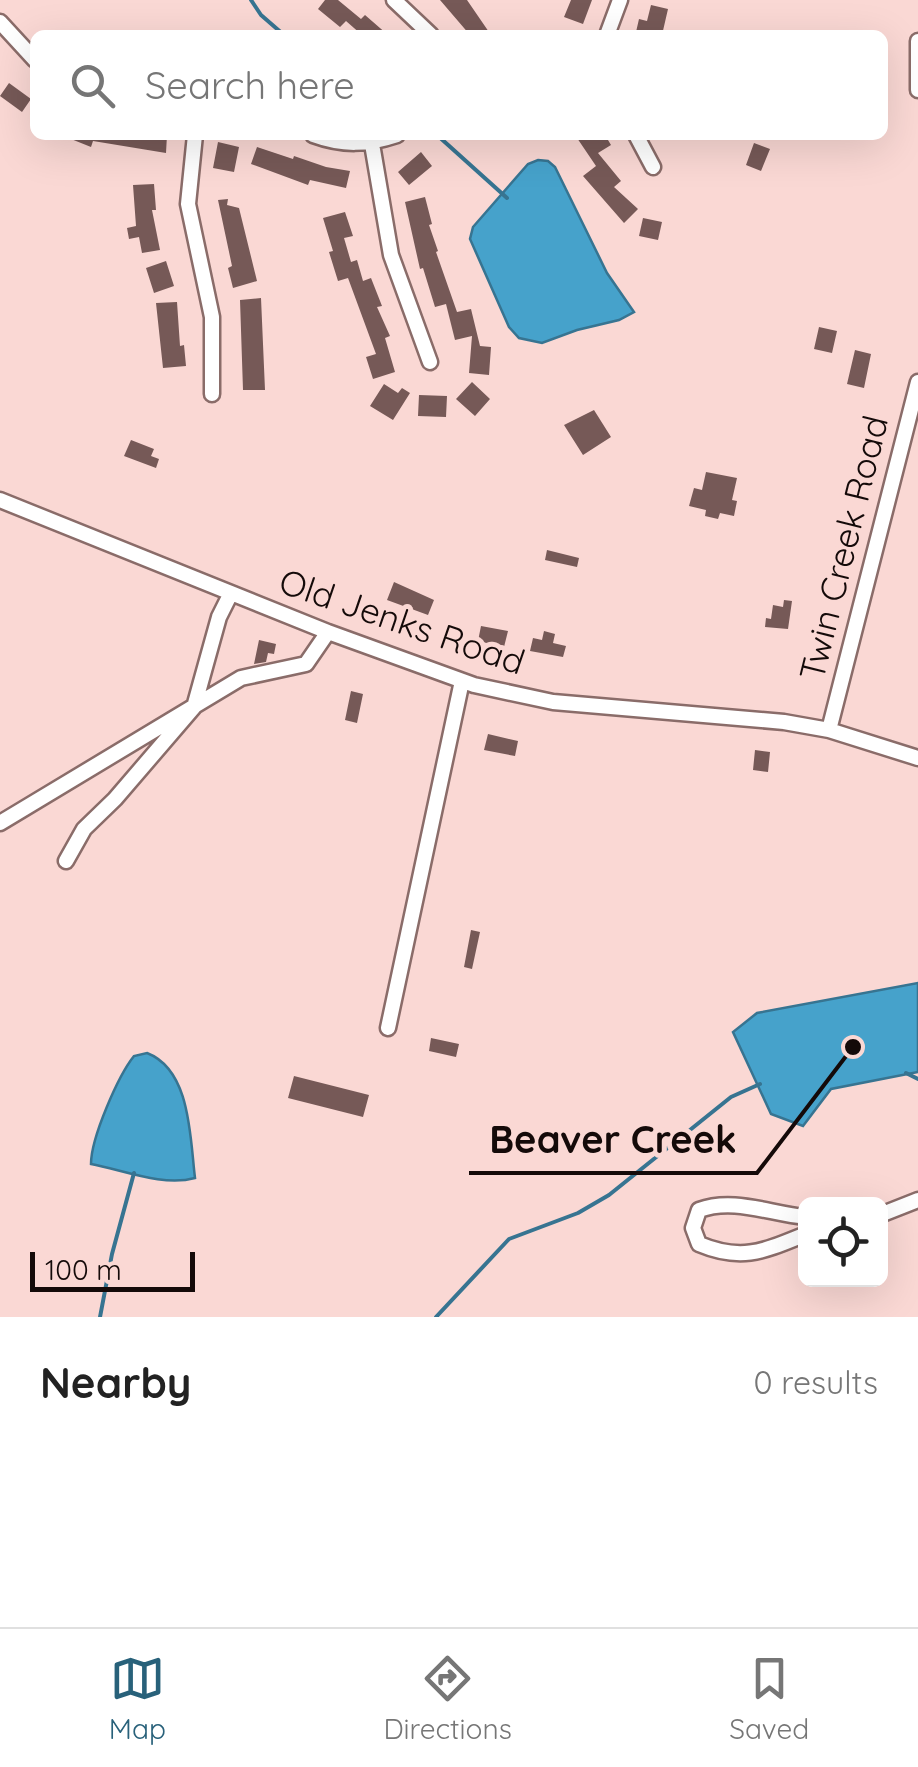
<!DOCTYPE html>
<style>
body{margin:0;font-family:Quicksand,sans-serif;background:#f2f2f2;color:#222}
.controls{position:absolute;right:30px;bottom:30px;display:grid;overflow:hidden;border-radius:15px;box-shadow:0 10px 40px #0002}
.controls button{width:90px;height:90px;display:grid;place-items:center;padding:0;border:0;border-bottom:2px solid #e0e0e0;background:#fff;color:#222;font:50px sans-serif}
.scale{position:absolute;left:30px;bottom:25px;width:165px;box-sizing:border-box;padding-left:10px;border:5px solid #140a09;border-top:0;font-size:28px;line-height:35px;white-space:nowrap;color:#140a09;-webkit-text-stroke:8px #fad8d4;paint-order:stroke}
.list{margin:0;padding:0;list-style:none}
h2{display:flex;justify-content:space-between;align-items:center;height:130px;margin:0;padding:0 40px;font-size:42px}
h2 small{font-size:32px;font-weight:400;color:#767676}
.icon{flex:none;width:55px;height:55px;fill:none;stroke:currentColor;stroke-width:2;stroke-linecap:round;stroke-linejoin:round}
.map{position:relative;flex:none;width:918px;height:1317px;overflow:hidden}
.search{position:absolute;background:#fff;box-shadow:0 10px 40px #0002;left:30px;right:30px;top:30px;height:110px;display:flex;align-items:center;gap:25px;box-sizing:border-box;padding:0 35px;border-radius:15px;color:#767676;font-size:38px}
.sheet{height:310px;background:#fff}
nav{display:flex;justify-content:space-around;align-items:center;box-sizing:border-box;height:140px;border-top:2px solid #e0e0e0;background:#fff;font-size:28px;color:#767676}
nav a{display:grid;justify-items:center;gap:5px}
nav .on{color:#28617a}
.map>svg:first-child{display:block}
.water{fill:#46a2cb;stroke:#377491;stroke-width:2.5}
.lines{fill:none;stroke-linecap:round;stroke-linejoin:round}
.stream{stroke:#377491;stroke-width:4}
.building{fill:#765957}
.minor-casing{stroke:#8a6c69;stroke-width:19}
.minor{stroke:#fff;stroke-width:14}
.labels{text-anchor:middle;stroke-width:10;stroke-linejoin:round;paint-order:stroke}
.street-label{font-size:35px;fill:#140a09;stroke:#fad8d4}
.leader{fill:none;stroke:#140a09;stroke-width:4}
.callout-dot{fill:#140a09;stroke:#fad8d4;stroke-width:4}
.callout-label{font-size:38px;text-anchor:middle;font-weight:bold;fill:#140a09;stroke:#fad8d4;stroke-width:10;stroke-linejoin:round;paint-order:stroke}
</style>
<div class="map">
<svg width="918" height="1317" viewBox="0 0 918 1317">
<rect width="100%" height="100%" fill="#fad8d4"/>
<path class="water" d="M538 160 548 161 555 167 607 273 634 312 619 320 577 330 542 343 519 338 509 327 470 239 473 227 528 164Z
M918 983V1072L831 1089 803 1126 771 1114 733 1032 757 1013Z
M147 1053C191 1070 190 1138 195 1178 163 1187 123 1170 91 1164 91 1138 118 1076 134 1056Z"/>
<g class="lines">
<path class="stream" d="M251 0 261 15 284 35
M437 135 507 198
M906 1073 918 1079
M100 1317 112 1254 134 1173
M436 1317 509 1239 578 1213 609 1195 731 1097 760 1084"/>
</g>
<path class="building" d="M325 0H338L361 19 365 15 388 35H362L346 21 340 27 318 9Z
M440 0H467L491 35H470Z
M571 0H592L583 24 564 17Z
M651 5 668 9 662 35 636 32 639 19 647 21Z
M9 83 31 99 22 112 0 96Z
M61 135H167L166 153 93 141 91 147Z
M575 135H605L611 145 598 153 621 181 614 187 638 209 624 223 583 176 596 166Z
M218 142 239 147 234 172 213 168Z
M754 143 770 149 761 171 746 165Z
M257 147 293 159 294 156 326 167 350 171 346 188 310 180 308 185 251 164Z
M421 152 432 166 409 185 398 172Z
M154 184 156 210H152L160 250 142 253 139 237 129 239 127 228 136 226 133 185Z
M425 197 432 224 429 225 438 251 436 252 457 312 471 309 480 346 491 347 489 375 469 373 472 336 455 340 446 304 435 307 423 268 420 269 405 202Z
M228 199 227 205 239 208 257 281 233 288 228 268 232 266 218 200Z
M345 212 353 236 344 238 351 262 357 260 363 281 371 278 382 306 377 307 390 336 385 338 395 372 373 379 366 357 376 354 348 278 338 281 329 252 333 251 323 218Z
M643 218 662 222 658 240 639 236Z
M166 261 174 286 154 293 146 268Z
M261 298 265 390H243L240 300Z
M177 302 180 346 184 345 186 366 163 368 156 303Z
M819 327 837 331 832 353 814 349Z
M855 350 871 354 864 388 847 384Z
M472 382 490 399 475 416 456 399Z
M384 384 398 393 402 388 410 393 393 420 370 406Z
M419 395 447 396 446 417 418 416Z
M594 410 611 437 583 455 564 425Z
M131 440 154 449 151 456 159 459 156 468 124 456Z
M706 472 737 478 732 500 737 501 734 516 720 513 718 519 705 516 706 510 689 506 694 488 702 490Z
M547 550 579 558 577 567 545 560Z
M394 582 434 600 428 615 387 600Z
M784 600 792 601 788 629 765 627 766 618 771 619 773 605 783 607Z
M481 626 508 631 504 647 478 641Z
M544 631 555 634 553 643 566 646 563 657 530 651 533 638 542 640Z
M259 640 276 644 274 654 268 653 266 662 254 664Z
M351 691 363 694 357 723 345 720Z
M488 734 518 741 515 756 484 750Z
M755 750 770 752 768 772 753 770Z
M471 930 480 932 472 969 464 967Z
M431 1038 459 1044 456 1057 429 1051Z
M294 1076 369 1095 363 1117 288 1098Z"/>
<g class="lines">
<defs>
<path id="minor" d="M394 0 431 35
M0 22 35 60
M607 35 620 0
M918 41V90
M195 135 188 204 212 317V394
M313 135C343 146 367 145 397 135
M636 135 653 167
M372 144 391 255 430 362
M0 500 328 632 474 685 553 702 784 722 829 730 918 758
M829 730 918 382
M0 823 241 678 306 664 328 632
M66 861 84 829 115 799 194 707 219 617 231 593
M388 1028 462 681
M880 1215 918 1200
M806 1217C770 1214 734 1197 699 1210L693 1228 699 1244C742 1262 764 1251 806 1234"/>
</defs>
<use href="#minor" class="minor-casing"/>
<use href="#minor" class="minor"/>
</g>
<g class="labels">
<g class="street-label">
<text transform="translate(844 548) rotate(-76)" y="12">Twin Creek Road</text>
<text transform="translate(402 622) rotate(19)" y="12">Old Jenks Road</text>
</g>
</g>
<path class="leader" d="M853 1047L757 1173H469"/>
<circle class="callout-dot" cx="853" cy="1047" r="10"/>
<g class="callout-label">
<text x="613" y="1153">Beaver Creek</text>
</g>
</svg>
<div class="controls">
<button><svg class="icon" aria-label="locate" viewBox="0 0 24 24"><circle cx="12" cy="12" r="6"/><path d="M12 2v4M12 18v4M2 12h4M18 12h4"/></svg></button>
</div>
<div class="scale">100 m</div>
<div class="search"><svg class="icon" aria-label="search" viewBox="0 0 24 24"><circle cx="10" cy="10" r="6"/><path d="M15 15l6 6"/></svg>Search here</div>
</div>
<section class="sheet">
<h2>Nearby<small>0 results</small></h2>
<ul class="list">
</ul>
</section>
<nav>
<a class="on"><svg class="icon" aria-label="map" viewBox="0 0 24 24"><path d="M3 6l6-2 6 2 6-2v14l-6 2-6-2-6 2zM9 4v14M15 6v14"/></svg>Map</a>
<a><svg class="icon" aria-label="directions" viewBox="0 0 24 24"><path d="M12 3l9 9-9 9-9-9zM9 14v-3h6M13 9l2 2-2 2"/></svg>Directions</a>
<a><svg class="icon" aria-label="saved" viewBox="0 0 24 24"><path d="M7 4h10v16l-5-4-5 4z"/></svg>Saved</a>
</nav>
